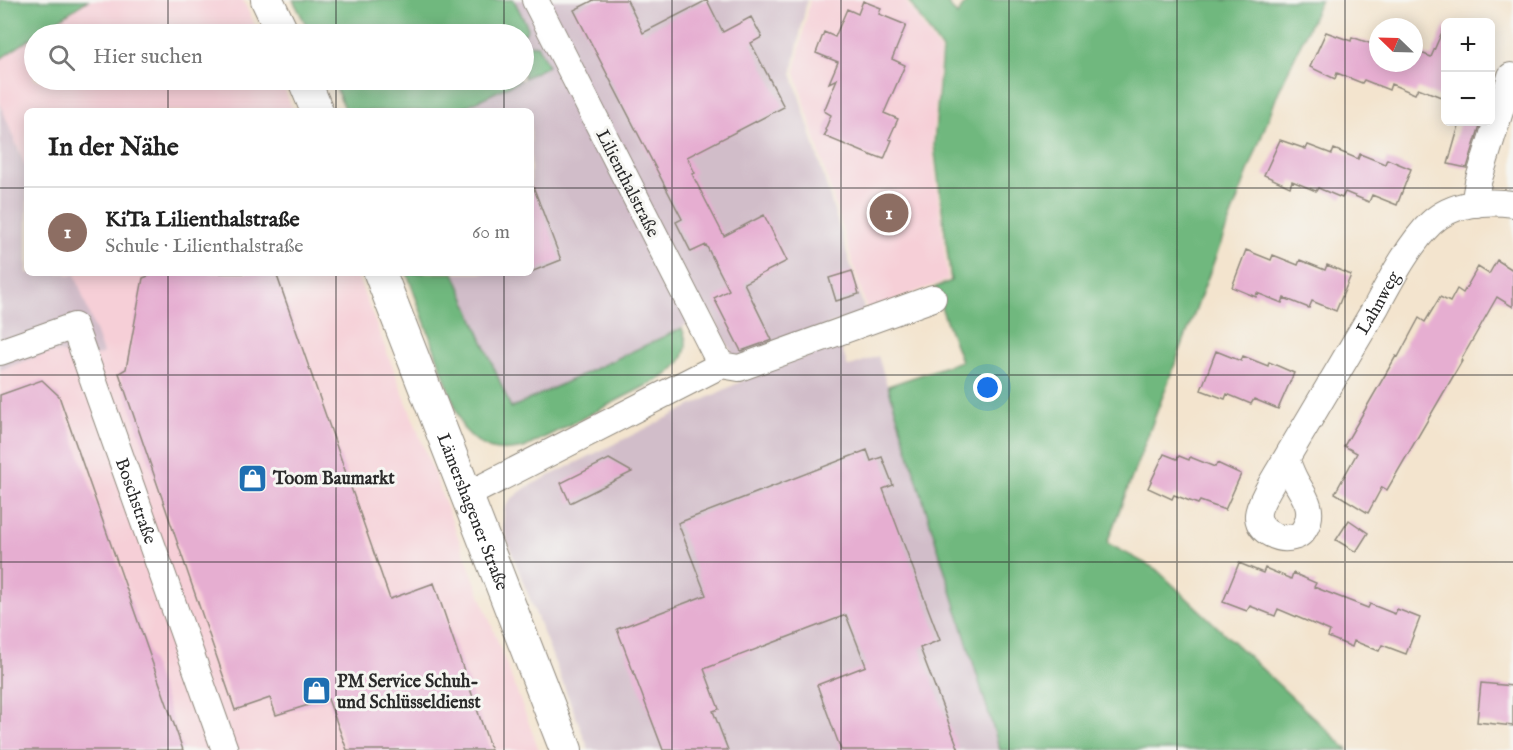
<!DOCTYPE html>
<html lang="de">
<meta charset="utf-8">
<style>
body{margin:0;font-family:"IM FELL English",serif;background:#f6f6f6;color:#222}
.controls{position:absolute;right:18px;top:18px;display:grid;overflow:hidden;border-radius:9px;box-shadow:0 3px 15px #0003}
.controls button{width:54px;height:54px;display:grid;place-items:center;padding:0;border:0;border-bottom:2px solid #e0e0e0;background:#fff;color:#222;font:30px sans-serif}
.compass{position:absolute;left:1369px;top:18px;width:54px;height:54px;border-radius:50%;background:#fff;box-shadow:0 3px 15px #0003;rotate:293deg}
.you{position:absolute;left:988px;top:388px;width:21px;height:21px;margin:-15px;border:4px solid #fff;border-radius:50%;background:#1a73e8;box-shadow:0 0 0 9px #1a73e833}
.badge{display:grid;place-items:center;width:39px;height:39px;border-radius:50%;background:#d93025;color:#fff;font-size:20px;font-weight:700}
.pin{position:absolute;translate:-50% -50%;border:3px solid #fff;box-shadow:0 2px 6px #0006}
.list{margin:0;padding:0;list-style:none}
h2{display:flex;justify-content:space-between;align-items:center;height:78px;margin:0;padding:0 24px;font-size:26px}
h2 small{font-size:20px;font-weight:400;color:#767676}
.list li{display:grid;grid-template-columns:39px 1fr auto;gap:18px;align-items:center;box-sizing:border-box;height:90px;padding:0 24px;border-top:2px solid #e0e0e0}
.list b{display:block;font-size:22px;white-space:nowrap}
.list p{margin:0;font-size:20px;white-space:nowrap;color:#767676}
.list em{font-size:20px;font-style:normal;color:#767676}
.icon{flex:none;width:33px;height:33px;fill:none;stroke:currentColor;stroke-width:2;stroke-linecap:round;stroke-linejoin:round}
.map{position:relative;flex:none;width:1513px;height:750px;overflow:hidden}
.search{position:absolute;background:#fff;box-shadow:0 3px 15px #0003;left:24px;top:24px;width:510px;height:66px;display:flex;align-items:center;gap:15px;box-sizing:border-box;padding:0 21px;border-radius:33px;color:#767676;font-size:22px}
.panel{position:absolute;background:#fff;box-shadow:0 3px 15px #0003;left:24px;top:108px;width:510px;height:168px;border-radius:9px}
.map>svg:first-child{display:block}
.built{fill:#f6cfd7}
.industrial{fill:#d1bdc9}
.forest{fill:#6fb87e;stroke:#4d7254;stroke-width:1.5}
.building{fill:#e6aed1}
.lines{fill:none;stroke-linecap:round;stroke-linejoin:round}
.minor-casing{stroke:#8f887c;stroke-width:28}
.major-casing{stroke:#8f887c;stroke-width:34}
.minor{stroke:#fff;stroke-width:26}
.major{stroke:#fff;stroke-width:32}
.grid{fill:none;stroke:#2b2b2b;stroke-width:1.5;stroke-opacity:0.55}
.labels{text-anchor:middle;stroke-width:6;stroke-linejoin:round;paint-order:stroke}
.street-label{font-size:18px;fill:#2b2b2b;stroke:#f6f6f2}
.poi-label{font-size:18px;font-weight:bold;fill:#2b2b2b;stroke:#f6f6f2;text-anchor:start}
</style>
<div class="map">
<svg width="1513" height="750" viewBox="0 0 1513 750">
<rect width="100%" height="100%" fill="#f6f6f2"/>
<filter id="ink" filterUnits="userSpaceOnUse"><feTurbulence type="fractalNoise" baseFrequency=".0167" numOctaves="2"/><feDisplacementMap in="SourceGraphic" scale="12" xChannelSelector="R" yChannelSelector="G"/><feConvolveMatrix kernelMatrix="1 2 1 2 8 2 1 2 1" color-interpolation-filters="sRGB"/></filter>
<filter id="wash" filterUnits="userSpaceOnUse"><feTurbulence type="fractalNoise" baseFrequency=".008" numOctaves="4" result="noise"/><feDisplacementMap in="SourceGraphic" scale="24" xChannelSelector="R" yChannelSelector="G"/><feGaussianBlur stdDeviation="1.35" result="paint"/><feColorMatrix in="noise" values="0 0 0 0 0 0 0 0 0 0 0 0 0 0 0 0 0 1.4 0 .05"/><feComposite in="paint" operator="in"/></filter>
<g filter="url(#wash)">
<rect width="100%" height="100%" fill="#f3e4ce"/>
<path class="built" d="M88 0H243L259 34H37Z
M810 0H905L940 51 932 146 948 280 867 310 795 72Z
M34 36V80H281L293 111H27V171L0 103V59Z
M67 273H356L417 429 539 750H0V370L45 354 57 352 83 357 76 275 68 276Z"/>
<path class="industrial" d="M514 0H807L792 73 865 312 735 359 711 313 511 409 454 273H531V111H456L521 80H524L537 45 524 44V36L528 27Z
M0 103 27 171V273H67L68 276 75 274 103 353 97 356 83 357 57 352 45 354 0 370Z
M840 344 848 367 878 356 1000 750H589L506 538 503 525 504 511 506 506 511 499 527 487 746 379Z"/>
<path class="forest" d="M0 0H88L37 34H34V36L0 59Z
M293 0H514L528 28 524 36V34H311Z
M908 0H945L957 15 968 0H1321L1278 93 1107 543 1156 569 1348 750H1000L888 386 961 361 934 288 951 281 934 145 942 50Z
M524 44 537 45 548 66 524 78Z
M333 80H521L456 111H345Z
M407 273H454L511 408 682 328C683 332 686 338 686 342 687 356 677 367 667 375L524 448C495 454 483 450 463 428Z"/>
<g id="blocks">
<path class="building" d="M594 0H627L643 33 707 0 723 32 751 17 762 37 751 43 784 107 687 157 695 173 692 174 724 236 764 215 787 261 744 283 772 340 741 351 714 298 729 290 706 245 691 252 676 222 682 219 574 10Z
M863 1 881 8 879 14 906 25 892 59 905 65 884 113 898 119 889 139 892 140 884 159 876 156 875 157 824 136 827 131 825 130 831 115 824 111 837 79 829 83 838 62 816 53 824 32 835 37 847 9 858 14Z
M1446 23V99L1418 88 1415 94 1391 84 1389 90 1364 80 1362 83 1337 73 1335 79 1310 67 1326 32 1351 41 1352 37 1378 46V63H1414V50L1431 57Z
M1460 122H1481L1467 168 1448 164Z
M1280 140 1306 149 1308 145 1332 154 1334 149 1358 159 1360 154 1385 164 1387 159 1411 169 1397 205 1372 195 1369 202 1345 192 1342 198 1318 188 1316 191 1292 181 1290 187 1264 175Z
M533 186 561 260 531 272V187Z
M1246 250 1271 260 1273 255 1298 265 1300 260 1325 270 1327 265 1351 275 1336 311 1312 301 1309 308 1284 298 1282 303 1257 293 1256 297 1232 287Z
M1497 260 1513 270V307L1497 297 1461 360 1462 361 1387 490 1382 487 1368 513 1335 493 1357 453 1344 446 1396 356 1398 357 1419 318 1425 322 1440 297 1450 302 1457 289 1463 293 1478 267 1489 274Z
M852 271 859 294 836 301 829 278Z
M156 273H276L390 599 434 583 491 750H347L328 699 276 715 270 698 235 710 119 373 126 369 143 278Z
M1216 351 1241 361 1243 356 1268 366 1269 362 1294 373 1278 409 1254 399 1251 404 1227 394 1225 399 1201 390Z
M42 380 59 396 183 750H0V395Z
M867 450 871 461 882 457 893 485 883 489 940 640 920 648 959 750H841L817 685 866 666 846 615 704 669 719 709 713 711 728 750H663L617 629 706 595 678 523Z
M1164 454 1177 459 1179 456 1189 460 1190 457 1215 467 1217 463 1241 474 1225 510 1200 501 1198 504 1174 495 1172 499 1148 488Z
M609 459 632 472 570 503 561 483Z
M1349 520 1368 533 1356 552 1336 540Z
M1239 563 1263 573 1265 568 1291 579 1293 573 1316 583 1314 587 1368 608 1370 604 1395 614 1397 609 1420 618 1406 654 1382 645 1379 651 1354 641 1352 647 1328 637 1330 631 1278 609 1275 616 1250 606 1247 611 1223 602Z
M1481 683 1513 686V726L1477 722Z"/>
</g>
</g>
<g filter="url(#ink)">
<use href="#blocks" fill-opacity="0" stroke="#8f887c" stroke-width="1.5"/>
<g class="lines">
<defs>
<g id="minor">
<path d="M1476 204V193L1478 182 1511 76"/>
<path id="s1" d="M0 352 74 326 225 750"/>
<path d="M721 365 739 368 933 298"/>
<path id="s2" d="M1286 459C1289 466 1291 473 1295 480 1303 495 1315 508 1306 526 1303 532 1300 536 1293 537 1280 541 1260 533 1258 517 1256 505 1283 465 1290 452 1319 404 1347 355 1376 307 1390 281 1410 243 1431 223 1452 203 1486 200 1513 204"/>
<path d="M467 495 721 365 535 0"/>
</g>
<g id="major">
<path d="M267 0 283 34"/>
<path d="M304 80 317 111"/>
<path id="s3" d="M380 273 566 750"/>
</g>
</defs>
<use href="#minor" class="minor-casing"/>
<use href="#major" class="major-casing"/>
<use href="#minor" class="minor"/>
<use href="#major" class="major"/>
</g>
</g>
<path class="grid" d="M168 0V34M336 0V34M504 0V34M672 0V750M841 0V750M1009 0V750M1177 0V750M1345 0V750M168 80V111M336 80V111M504 80V111M0 188H27M531 188H1513M168 273V750M336 273V750M504 273V750M0 375H1513M0 562H1513"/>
<defs>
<symbol id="shop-square" viewBox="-11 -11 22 22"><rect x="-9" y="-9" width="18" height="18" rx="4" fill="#1f6fb2" stroke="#f6f6f2"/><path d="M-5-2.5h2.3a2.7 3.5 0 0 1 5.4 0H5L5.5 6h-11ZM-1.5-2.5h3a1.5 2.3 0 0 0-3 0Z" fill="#fff"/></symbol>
</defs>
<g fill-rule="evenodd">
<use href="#shop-square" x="236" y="462" width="33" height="33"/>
<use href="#shop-square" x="300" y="674" width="33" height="33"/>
</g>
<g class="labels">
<g class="street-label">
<text transform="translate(628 183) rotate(63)" y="6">Lilienthalstraße</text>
<text dy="6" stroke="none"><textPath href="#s2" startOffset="382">Lahnweg</textPath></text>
<text dy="6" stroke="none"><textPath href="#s1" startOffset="264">Boschstraße</textPath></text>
<text dy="6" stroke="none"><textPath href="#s3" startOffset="256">Lämershagener Straße</textPath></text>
</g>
<g class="poi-label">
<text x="273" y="484">Toom Baumarkt</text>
<text x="337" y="687">PM Service Schuh-<tspan x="337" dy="21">und Schlüsseldienst</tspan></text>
</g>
</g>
</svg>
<div class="controls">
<button>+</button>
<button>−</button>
</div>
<svg class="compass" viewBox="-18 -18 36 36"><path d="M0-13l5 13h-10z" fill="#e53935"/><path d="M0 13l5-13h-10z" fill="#767676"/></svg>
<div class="you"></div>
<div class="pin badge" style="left:889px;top:213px;background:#8d6e63">1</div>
<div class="search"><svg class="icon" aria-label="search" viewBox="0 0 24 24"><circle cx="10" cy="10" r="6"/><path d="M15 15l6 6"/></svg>Hier suchen</div>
<section class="panel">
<h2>In der Nähe<small></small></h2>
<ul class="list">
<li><span class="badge" style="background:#8d6e63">1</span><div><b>KiTa Lilienthalstraße</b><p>Schule · Lilienthalstraße</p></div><em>60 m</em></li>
</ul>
</section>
</div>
